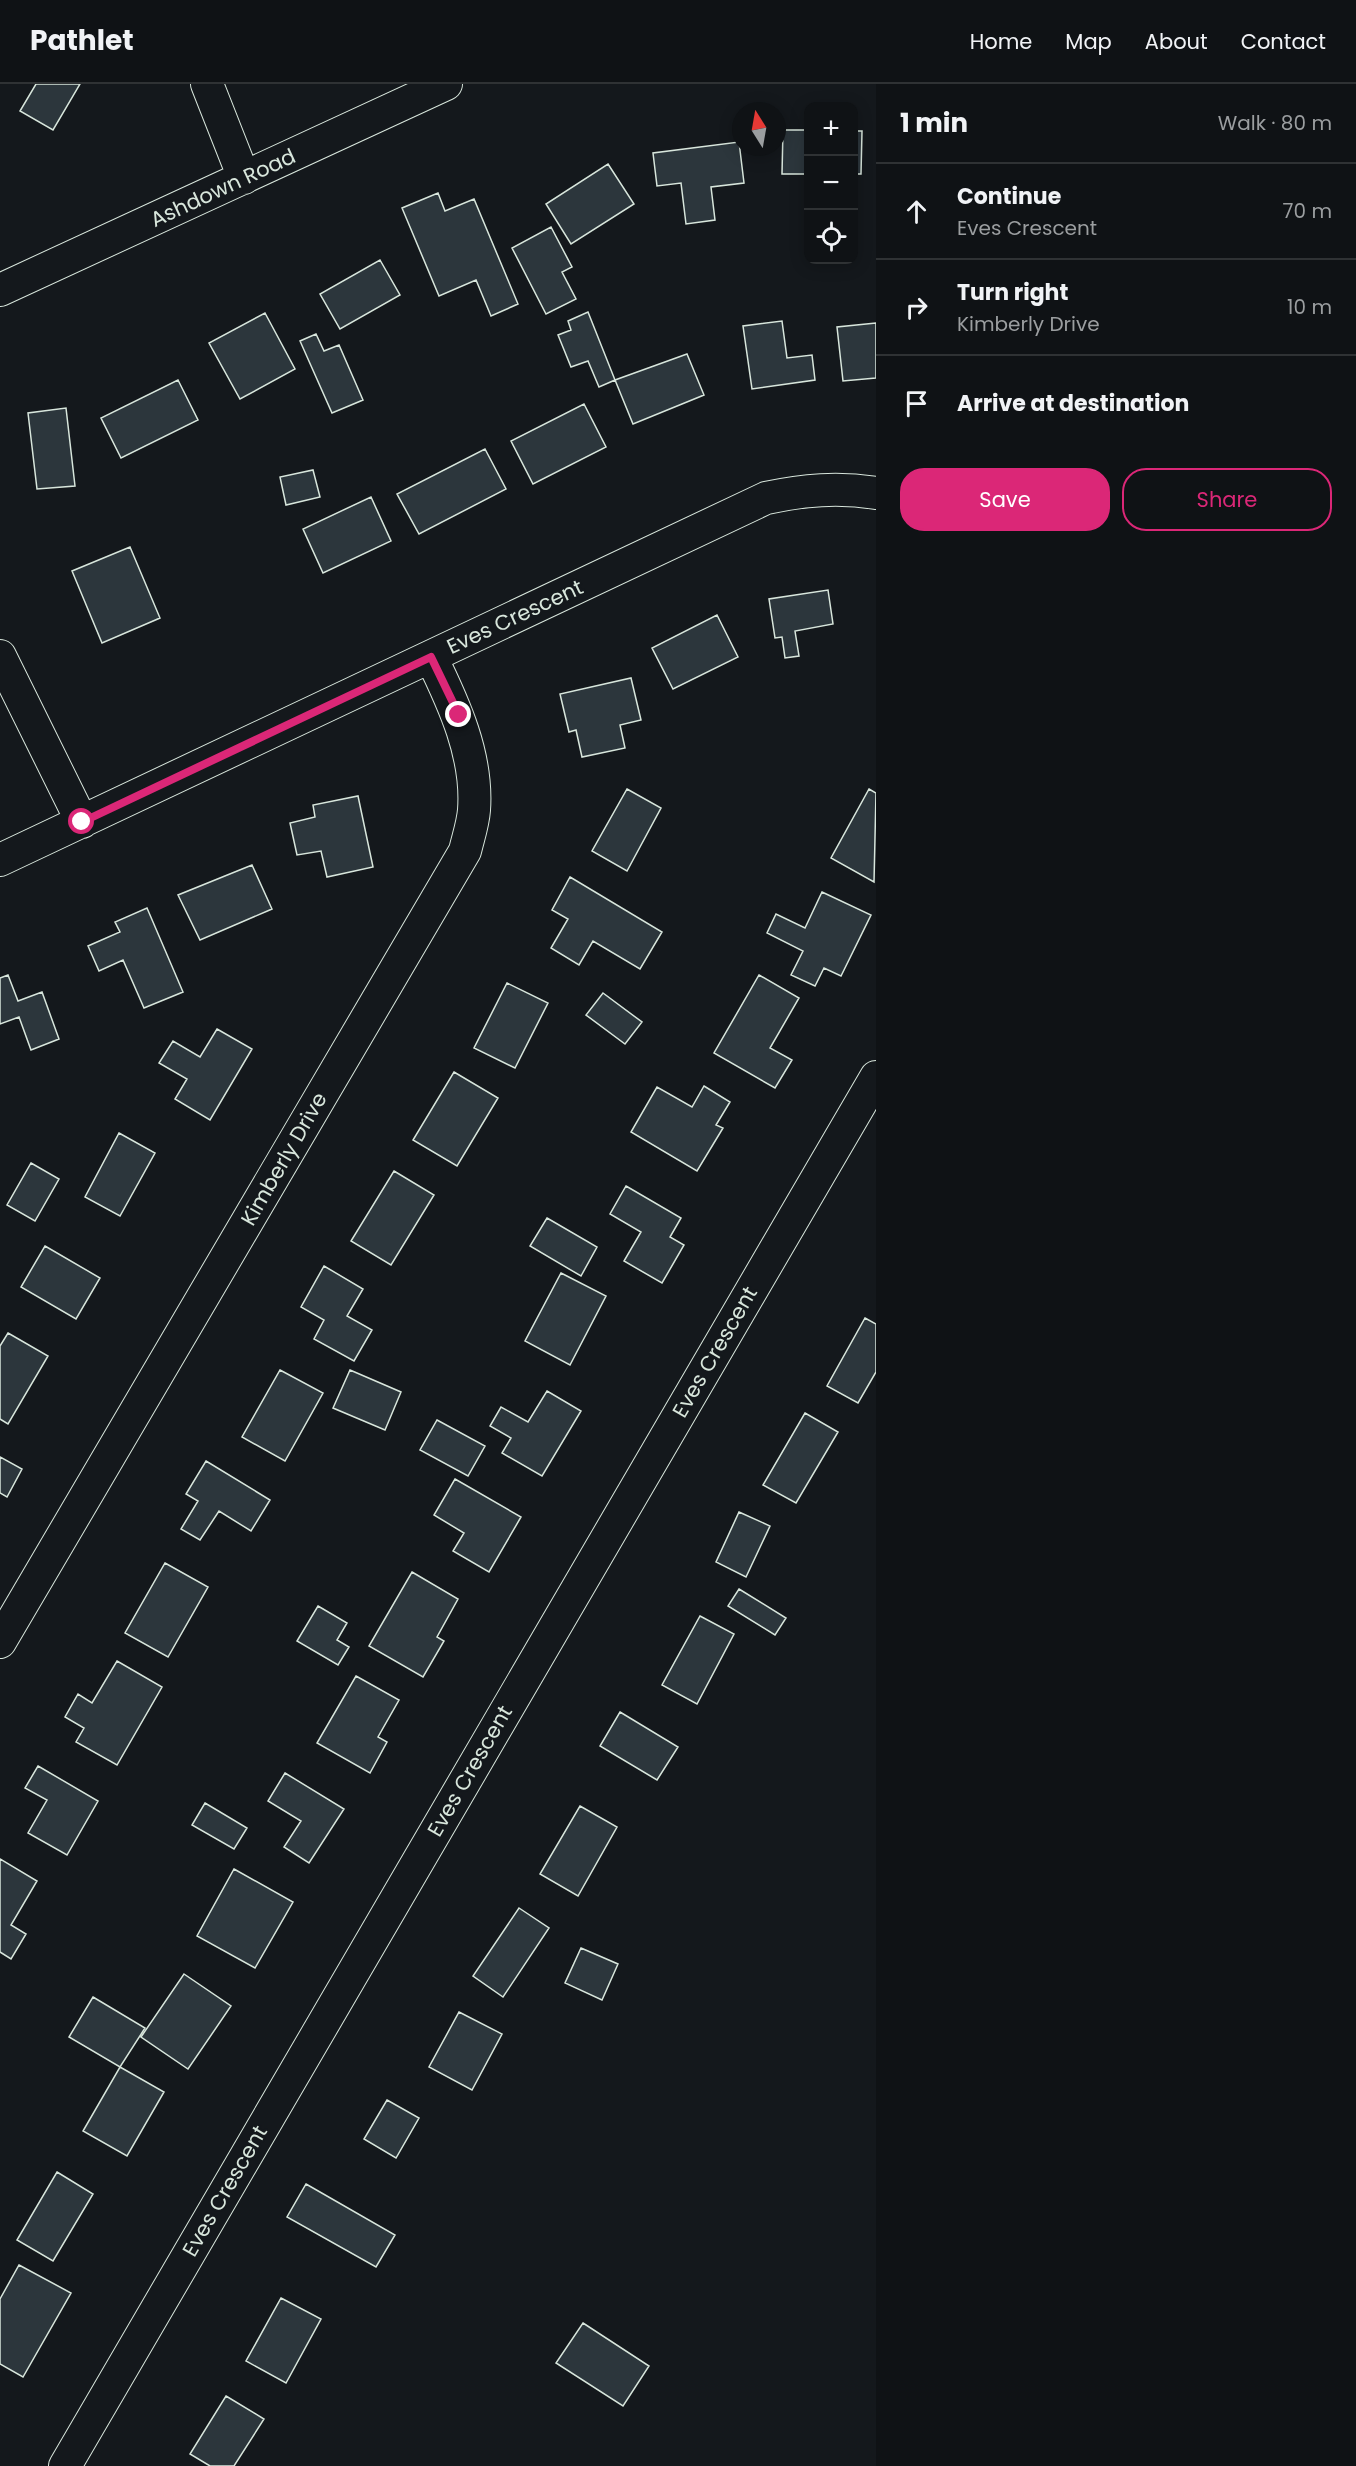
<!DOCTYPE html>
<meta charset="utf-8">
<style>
body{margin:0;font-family:Poppins,sans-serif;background:#1d2022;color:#f1f3f6}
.controls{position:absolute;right:18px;top:18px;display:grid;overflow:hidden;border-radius:12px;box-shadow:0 3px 15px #0003}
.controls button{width:54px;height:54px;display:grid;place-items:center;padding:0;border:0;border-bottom:2px solid #2f3234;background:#0f1215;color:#f1f3f6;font:30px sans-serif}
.compass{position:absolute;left:732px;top:18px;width:54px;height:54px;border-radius:50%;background:#0f1215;box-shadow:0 3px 15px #0003;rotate:349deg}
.stop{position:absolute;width:18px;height:18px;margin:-14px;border:4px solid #db2777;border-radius:50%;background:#fff}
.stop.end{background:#db2777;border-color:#fff;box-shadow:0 2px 6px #0008}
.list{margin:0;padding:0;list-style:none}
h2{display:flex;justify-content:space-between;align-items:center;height:78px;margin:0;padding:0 24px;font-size:26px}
h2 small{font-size:20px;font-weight:400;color:#9b9ea0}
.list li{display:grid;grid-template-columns:39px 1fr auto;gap:18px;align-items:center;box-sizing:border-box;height:96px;padding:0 24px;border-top:2px solid #2f3234}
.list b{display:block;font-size:22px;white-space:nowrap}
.list p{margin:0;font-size:20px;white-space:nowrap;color:#9b9ea0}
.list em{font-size:20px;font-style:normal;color:#9b9ea0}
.actions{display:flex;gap:12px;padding:18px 24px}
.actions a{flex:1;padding:14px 0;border:2px solid #db2777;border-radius:24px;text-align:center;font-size:21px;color:#db2777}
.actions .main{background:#db2777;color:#fff}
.icon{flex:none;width:33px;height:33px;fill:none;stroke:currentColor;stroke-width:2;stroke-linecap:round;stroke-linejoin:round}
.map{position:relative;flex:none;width:876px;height:2382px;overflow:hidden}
header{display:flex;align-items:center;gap:36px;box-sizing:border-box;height:84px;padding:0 30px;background:#0f1215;border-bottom:2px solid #2f3234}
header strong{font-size:28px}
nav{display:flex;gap:33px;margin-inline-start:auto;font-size:21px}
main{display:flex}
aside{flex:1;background:#0f1215}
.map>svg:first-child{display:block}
.building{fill:#2c363c;stroke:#d8e6dc;stroke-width:1.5}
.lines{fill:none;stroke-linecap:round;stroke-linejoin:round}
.minor-casing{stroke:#d8e6dc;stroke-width:34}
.minor{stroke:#14181c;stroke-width:32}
.route{stroke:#db2777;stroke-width:8}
.labels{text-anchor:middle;stroke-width:4.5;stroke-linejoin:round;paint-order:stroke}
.street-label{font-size:21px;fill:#d8e6dc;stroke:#14181c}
</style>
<header>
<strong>Pathlet</strong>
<nav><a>Home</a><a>Map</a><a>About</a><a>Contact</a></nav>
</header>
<main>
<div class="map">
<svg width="876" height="2382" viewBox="0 0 876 2382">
<rect width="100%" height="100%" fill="#14181c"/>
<path class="building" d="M36 0H80L53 46 20 27Z
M783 46H808V90H782Z
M854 47H862L861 90H854Z
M739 58 744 99 711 103 715 136 686 140 681 99 657 102 653 69Z
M608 80 634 120 571 160 546 120Z
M438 109 445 127 474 115 518 220 491 232 476 196 439 212 402 124Z
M551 143 572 183 562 188 576 215 546 230 512 164Z
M380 176 400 211 340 245 320 210Z
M588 228 615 296 599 303 588 277 571 283 558 251 571 246 568 237Z
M265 229 295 285 240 315 209 259Z
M782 237 787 274 812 271 815 296 752 305 743 242Z
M876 239V294L843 297 837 243Z
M316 250 324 267 339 261 363 316 332 329 300 257Z
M687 270 704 311 633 340 615 296Z
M178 296 198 336 121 374 101 334Z
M584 320 606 363 533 400 511 357Z
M66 324 75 402 37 405 28 329Z
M485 365 506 405 419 450 397 410Z
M313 386 320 413 286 421 280 393Z
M371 413 391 457 323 489 303 445Z
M130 463 160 534 102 559 72 487Z
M828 506 833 540 795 547 799 572 785 574 782 553 775 554 769 515Z
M717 531 738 573 673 605 652 564Z
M631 594 641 636 620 641 625 664 582 673 576 646 569 648 560 610Z
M627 705 661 724 627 787 592 767Z
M869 705 876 709 874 798 831 774Z
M358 712 373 783 327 793 321 767 297 771 290 739 315 733 313 721Z
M252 781 272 825 200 856 178 811Z
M570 793 662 848 640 885 593 857 579 881 551 864 568 835 552 826Z
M822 808 871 831 841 892 824 884 815 902 791 891 803 867 767 849 776 830 805 844Z
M147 824 183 908 144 924 123 876 99 887 88 862 120 848 115 838Z
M8 891 18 917 42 908 59 955 31 966 19 933 0 940V894Z
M759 891 799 914 770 964 792 976 775 1004 714 969Z
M507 899 548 919 515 984 474 964Z
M603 909 642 938 625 960 586 931Z
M217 945 252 965 210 1036 175 1015 187 995 159 979 173 957 200 973Z
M454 988 498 1014 457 1082 413 1056Z
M704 1002 730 1018 716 1041 723 1044 697 1087 631 1048 657 1003 692 1023Z
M119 1049 155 1069 120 1132 85 1113Z
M31 1079 59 1095 35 1137 7 1121Z
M394 1087 434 1111 391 1181 351 1157Z
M626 1102 681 1134 670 1153 684 1161 662 1199 624 1177 641 1148 610 1130Z
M547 1134 597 1163 581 1192 530 1162Z
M45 1162 100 1194 76 1235 21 1203Z
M324 1182 363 1205 347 1232 372 1246 354 1277 314 1255 324 1236 301 1223Z
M561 1189 606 1212 570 1281 525 1257Z
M865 1234 876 1240V1288L858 1319 827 1302Z
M8 1249 48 1272 8 1340 0 1335V1262Z
M280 1286 323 1309 285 1377 242 1353Z
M350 1286 401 1308 385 1346 333 1324Z
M547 1307 581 1327 542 1392 502 1369 511 1354 490 1342 501 1323 528 1338Z
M805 1329 838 1348 796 1419 763 1401Z
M437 1336 485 1362 468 1392 420 1366Z
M0 1373 22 1385 7 1413 0 1409Z
M206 1377 270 1416 251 1447 219 1427 200 1456 181 1445 198 1417 186 1410Z
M455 1395 521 1433 489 1488 453 1467 464 1449 434 1431Z
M739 1428 770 1442 746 1493 716 1478Z
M165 1479 208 1503 168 1573 125 1549Z
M412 1488 458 1515 437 1553 444 1557 423 1593 369 1562Z
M739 1505 786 1534 775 1551 728 1522Z
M318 1522 347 1539 337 1556 349 1563 338 1581 297 1557Z
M700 1532 734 1550 697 1620 662 1601Z
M117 1577 162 1603 117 1681 76 1658 84 1644 65 1633 78 1610 92 1619Z
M356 1592 399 1616 378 1653 387 1658 370 1689 317 1659Z
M620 1628 678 1663 657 1696 600 1662Z
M38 1682 98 1717 67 1771 28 1749 47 1716 25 1704Z
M285 1689 344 1725 309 1779 284 1763 301 1737 268 1717Z
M205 1719 247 1744 234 1765 192 1741Z
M580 1722 617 1743 578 1812 540 1790Z
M0 1775 37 1797 11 1841 26 1850 11 1875 0 1868Z
M234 1785 293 1818 255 1884 197 1852Z
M519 1824 549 1844 503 1913 473 1892Z
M581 1864 618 1880 602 1916 565 1899Z
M184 1890 231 1922 188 1985 141 1953Z
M93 1913 145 1944 120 1983 69 1953Z
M459 1928 502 1950 472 2006 429 1983Z
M120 1983 164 2008 127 2072 83 2047Z
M387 2016 419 2034 396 2074 364 2055Z
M57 2088 93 2110 53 2177 17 2156Z
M306 2100 395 2151 376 2183 287 2133Z
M19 2181 71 2209 23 2293 0 2280V2215Z
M281 2214 321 2235 286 2299 246 2277Z
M583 2239 649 2282 623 2322 556 2279Z
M226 2312 264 2335 234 2382H210L190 2370Z"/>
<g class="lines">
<defs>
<path id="minor" d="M207 0 244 94
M0 206 446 0
M0 572 82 738
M0 776 766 414C804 406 838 403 876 409
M0 1558 465 767C468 754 473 740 474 726 478 672 454 620 431 573
M65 2382 876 993"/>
</defs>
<use href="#minor" class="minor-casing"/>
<use href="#minor" class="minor"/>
</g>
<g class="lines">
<path class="route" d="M82 738 431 573 459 631"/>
</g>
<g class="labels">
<g class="street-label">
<text transform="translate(223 104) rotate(-25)" y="7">Ashdown Road</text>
<text transform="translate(515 533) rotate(-25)" y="7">Eves Crescent</text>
<text transform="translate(284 1075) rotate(-60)" y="7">Kimberly Drive</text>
<text transform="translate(715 1268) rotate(-60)" y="7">Eves Crescent</text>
<text transform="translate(470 1687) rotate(-60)" y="7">Eves Crescent</text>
<text transform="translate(225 2107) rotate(-60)" y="7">Eves Crescent</text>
</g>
</g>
</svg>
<div class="controls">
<button>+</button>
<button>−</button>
<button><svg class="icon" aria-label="locate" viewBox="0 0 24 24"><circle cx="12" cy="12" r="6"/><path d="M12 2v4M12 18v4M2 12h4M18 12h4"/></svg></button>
</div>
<svg class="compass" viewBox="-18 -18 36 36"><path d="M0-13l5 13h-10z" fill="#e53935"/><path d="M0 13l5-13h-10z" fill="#9b9ea0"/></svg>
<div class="stop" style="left:82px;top:738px"></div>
<div class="stop end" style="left:459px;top:631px"></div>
</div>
<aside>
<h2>1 min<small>Walk · 80 m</small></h2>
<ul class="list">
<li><svg class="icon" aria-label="ahead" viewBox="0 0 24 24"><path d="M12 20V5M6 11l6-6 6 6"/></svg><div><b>Continue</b><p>Eves Crescent</p></div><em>70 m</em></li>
<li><svg class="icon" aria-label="right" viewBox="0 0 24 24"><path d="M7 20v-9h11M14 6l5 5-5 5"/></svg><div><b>Turn right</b><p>Kimberly Drive</p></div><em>10 m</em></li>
<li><svg class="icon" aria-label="arrive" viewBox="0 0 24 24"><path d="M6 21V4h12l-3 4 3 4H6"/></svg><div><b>Arrive at destination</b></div></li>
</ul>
<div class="actions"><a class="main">Save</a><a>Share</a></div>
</aside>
</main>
